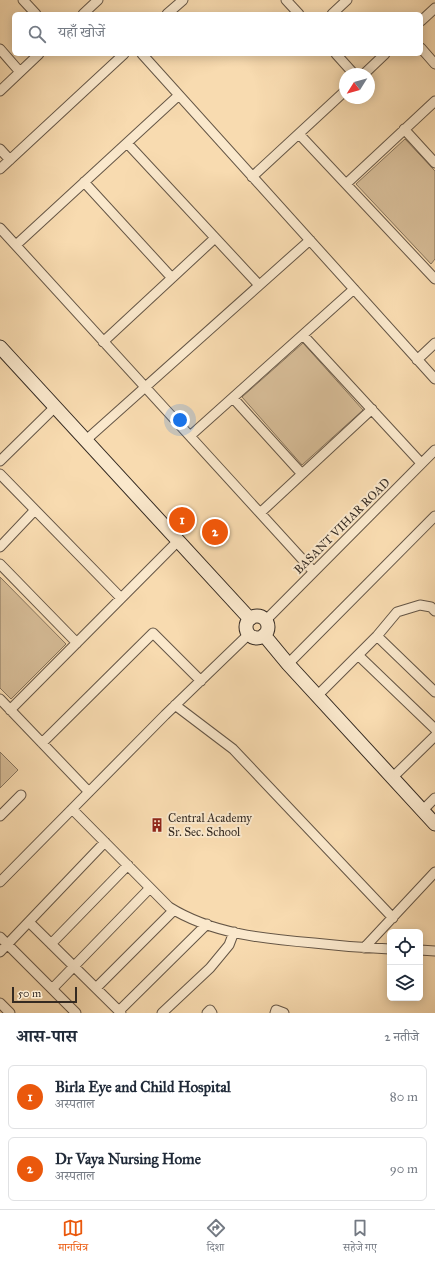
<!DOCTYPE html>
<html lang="hi">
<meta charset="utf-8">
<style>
body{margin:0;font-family:"IM FELL Great Primer","Noto Serif Devanagari",serif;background:#f6f6f7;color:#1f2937}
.controls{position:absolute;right:12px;bottom:12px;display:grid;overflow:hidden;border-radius:6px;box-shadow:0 2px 10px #0003}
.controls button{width:36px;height:36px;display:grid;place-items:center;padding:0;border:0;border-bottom:1px solid #e0e1e3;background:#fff;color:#1f2937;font:20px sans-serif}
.compass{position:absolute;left:339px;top:68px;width:36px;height:36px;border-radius:50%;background:#fff;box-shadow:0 2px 10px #0003;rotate:233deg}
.scale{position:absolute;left:12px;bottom:10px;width:65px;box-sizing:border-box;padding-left:4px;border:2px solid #342a22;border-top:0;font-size:11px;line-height:14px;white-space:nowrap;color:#342a22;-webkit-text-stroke:3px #fae8cc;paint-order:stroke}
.you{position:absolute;left:180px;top:420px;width:14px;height:14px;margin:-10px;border:3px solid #fff;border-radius:50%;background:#1a73e8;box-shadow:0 0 0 6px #1a73e833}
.badge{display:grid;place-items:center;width:26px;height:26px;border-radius:50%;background:#ea580c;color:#fff;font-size:13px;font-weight:700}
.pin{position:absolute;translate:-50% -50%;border:2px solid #fff;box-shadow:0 1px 4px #0006}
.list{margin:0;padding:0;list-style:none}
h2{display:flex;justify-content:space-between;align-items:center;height:52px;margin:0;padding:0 16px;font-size:17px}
h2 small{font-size:13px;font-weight:400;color:#747a83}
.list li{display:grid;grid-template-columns:26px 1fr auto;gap:12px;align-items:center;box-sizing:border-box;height:64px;margin:0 8px 8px;padding:0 8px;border:1px solid #e0e1e3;border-radius:6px}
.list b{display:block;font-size:15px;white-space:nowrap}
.list p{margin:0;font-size:13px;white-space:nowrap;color:#747a83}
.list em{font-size:13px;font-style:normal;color:#747a83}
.icon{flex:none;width:22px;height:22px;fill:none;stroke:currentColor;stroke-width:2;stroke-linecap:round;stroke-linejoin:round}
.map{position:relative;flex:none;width:435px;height:1013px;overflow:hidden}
.search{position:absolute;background:#fff;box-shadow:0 2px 10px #0003;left:12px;right:12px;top:12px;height:44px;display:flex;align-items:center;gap:10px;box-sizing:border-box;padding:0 14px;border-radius:6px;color:#747a83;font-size:15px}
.sheet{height:196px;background:#fff}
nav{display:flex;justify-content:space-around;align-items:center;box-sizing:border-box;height:56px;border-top:1px solid #e0e1e3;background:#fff;font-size:11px;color:#747a83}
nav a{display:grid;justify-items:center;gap:2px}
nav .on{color:#ea580c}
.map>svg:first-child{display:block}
.green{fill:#d7bd98;stroke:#86745d}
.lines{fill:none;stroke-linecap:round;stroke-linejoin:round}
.street-casing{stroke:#655646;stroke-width:11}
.secondary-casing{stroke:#342a22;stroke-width:15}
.street{stroke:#fae8cc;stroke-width:9}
.secondary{stroke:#fae8cc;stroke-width:13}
.labels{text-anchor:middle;stroke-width:4;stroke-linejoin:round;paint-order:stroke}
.street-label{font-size:12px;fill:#342a22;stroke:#fae8cc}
.poi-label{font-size:12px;fill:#342a22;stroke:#fae8cc;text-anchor:start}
</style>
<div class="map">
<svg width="435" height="1013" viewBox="0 0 435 1013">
<rect width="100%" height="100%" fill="#f8dbb0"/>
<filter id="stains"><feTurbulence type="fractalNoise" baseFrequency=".005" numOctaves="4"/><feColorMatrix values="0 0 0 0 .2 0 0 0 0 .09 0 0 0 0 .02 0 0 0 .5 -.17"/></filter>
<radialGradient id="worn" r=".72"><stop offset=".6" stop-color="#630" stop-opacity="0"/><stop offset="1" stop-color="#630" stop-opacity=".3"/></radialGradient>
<path class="green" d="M405 139 435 171V259L431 264 356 184Z
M303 343 363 410 302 465 242 397Z
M0 577 66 644 11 699 0 688Z
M0 752 18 770 0 788Z"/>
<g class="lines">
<defs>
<path id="street" d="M23 0 36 14
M286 0 299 14
M83 14 98 0
M167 14 183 0
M332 14 347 0
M421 21 435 8
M421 48 435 64
M0 49 20 72
M142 54 435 379
M336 54 354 74
M364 74 385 54
M0 91 39 54
M404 129 435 163
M299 134 435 279
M127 143 259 285
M0 149 10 160
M0 169 124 54
M252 177 345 91
M84 182 172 278
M346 184 435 101
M0 228 313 571
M16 245 179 95
M303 335 421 463
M103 342 215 238
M417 360 435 343
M233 398 302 474
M190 436 354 289
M86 440 310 240
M0 461 55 407
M0 474 121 598
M260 513 372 409
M0 547 35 510
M0 564 77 643
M266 620 435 450
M377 636 435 692
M358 655 435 729
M288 664 435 516
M317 696 377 636 397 612 420 605 431 607 435 611
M0 699 89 792
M175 705 233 749 393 918
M10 710 178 541
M42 743 153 633 201 681
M392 778 435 736
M72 809 169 907C212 934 265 939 314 943 339 946 364 948 390 949
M422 811 435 798
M0 816 21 795
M0 882 165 715 249 634
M29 922 121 1013
M0 937 76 1013
M51 944 128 865
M364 948 435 872
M420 950 435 951
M0 952 105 842
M96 988 174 910
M52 989 150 888
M0 1003 10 1013
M119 1011 207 924
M162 1013 210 968 229 945 234 932
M207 1013 210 1010 212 1013
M275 1013 276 1010 284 1013"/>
<path id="secondary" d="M0 347 250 619
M246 627a11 11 0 1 1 22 0a11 11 0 1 1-22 0Z
M264 635 288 664 435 824"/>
</defs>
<use href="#street" class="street-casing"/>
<use href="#secondary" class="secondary-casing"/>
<use href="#street" class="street"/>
<use href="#secondary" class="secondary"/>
</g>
<defs>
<symbol id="building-bare" viewBox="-9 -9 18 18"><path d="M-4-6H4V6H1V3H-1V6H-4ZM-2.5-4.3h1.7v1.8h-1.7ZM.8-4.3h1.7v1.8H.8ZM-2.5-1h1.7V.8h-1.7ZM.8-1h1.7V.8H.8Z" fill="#8f2418" stroke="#fae8cc" stroke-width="2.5" paint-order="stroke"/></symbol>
</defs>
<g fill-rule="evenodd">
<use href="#building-bare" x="147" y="815" width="20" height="20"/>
</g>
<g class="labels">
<g class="street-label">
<text transform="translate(342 526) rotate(-45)" y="4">BASANT VIHAR ROAD</text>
</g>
<g class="poi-label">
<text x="168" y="822">Central Academy<tspan x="168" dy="14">Sr. Sec. School</tspan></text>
</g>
</g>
<rect width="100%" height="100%" filter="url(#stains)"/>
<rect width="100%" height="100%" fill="url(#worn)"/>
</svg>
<div class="controls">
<button><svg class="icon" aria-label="locate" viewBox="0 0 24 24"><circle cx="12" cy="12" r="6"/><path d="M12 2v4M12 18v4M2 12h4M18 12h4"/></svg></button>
<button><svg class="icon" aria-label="layers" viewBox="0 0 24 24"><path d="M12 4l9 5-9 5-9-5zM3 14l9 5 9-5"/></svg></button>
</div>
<svg class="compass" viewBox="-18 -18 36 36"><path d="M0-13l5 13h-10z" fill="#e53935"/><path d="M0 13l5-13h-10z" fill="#747a83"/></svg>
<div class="scale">50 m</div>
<div class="you"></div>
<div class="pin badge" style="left:182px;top:520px">1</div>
<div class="pin badge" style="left:215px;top:532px">2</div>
<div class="search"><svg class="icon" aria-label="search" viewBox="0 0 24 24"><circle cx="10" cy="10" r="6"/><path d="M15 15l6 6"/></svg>यहाँ खोजें</div>
</div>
<section class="sheet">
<h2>आस-पास<small>2 नतीजे</small></h2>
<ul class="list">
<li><span class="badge">1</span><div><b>Birla Eye and Child Hospital</b><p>अस्पताल</p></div><em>80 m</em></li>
<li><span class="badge">2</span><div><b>Dr Vaya Nursing Home</b><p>अस्पताल</p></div><em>90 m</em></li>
</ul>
</section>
<nav>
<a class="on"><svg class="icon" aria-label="map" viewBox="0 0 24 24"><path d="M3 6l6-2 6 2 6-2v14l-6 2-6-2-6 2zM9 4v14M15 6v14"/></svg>मानचित्र</a>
<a><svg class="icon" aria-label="directions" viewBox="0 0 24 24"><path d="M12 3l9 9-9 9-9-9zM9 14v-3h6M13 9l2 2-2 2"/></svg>दिशा</a>
<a><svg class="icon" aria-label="saved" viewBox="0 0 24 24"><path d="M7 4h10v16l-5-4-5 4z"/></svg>सहेजे गए</a>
</nav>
